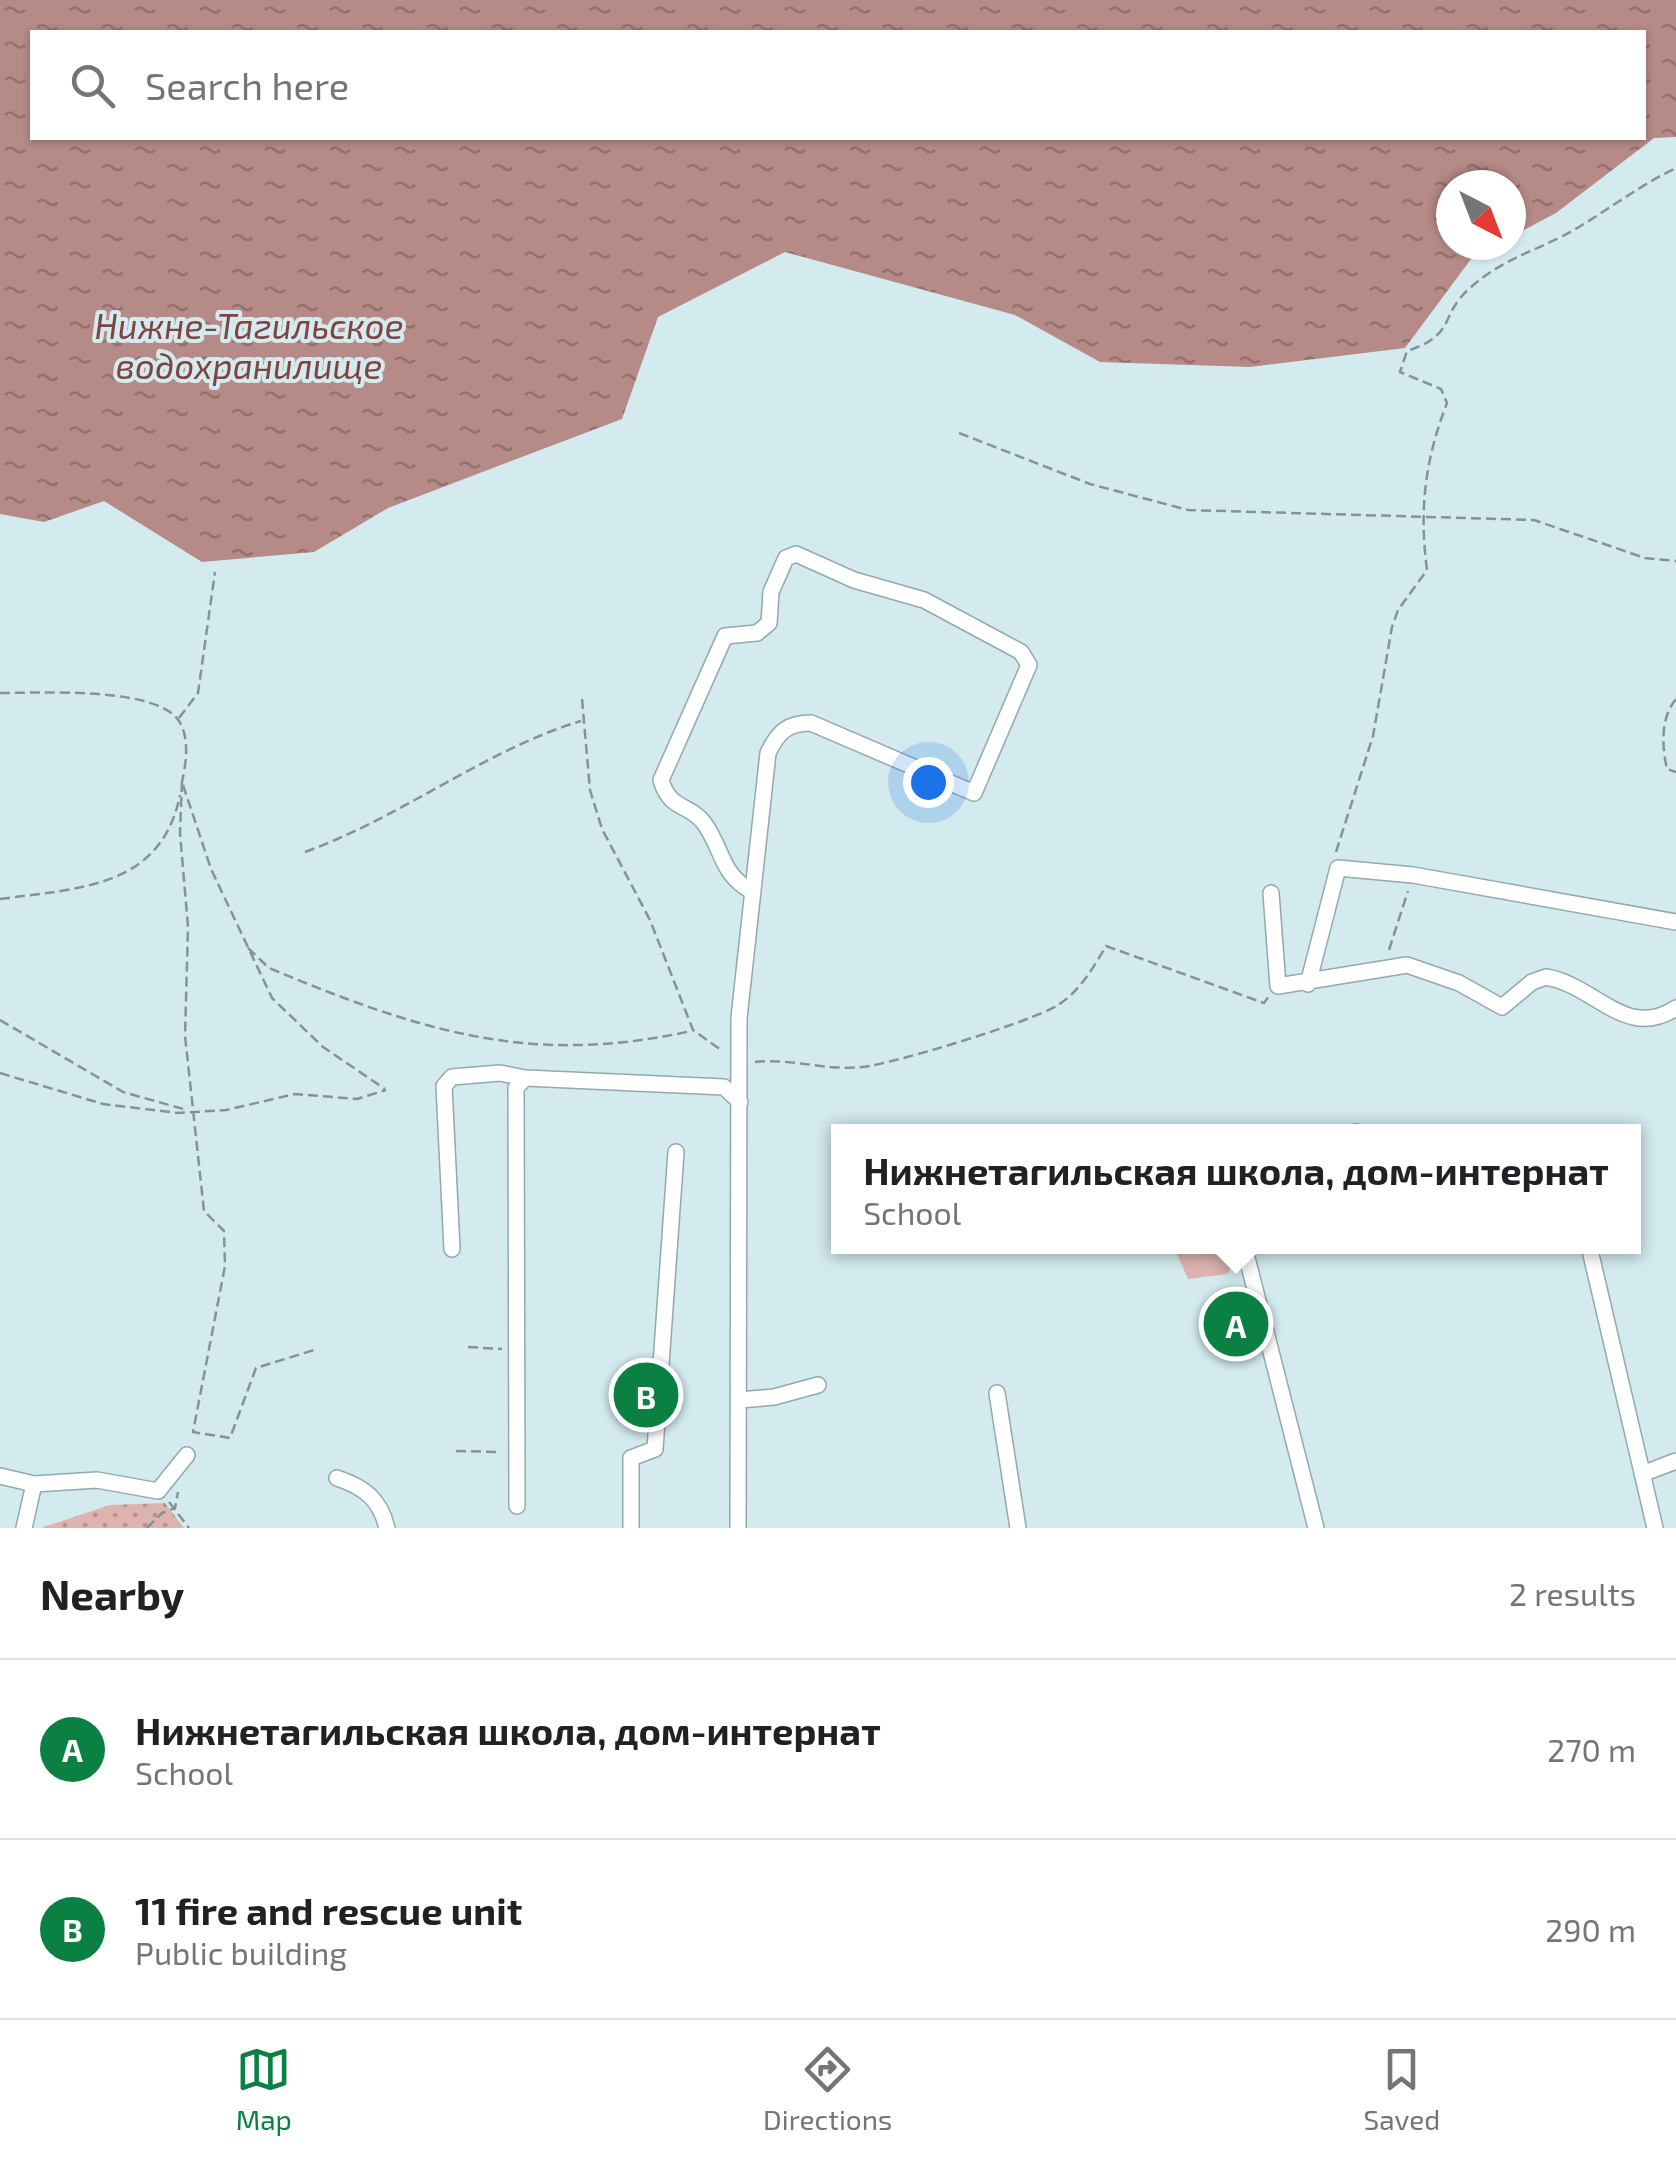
<!DOCTYPE html>
<meta charset="utf-8">
<style>
body{margin:0;font-family:"Exo 2",sans-serif;background:#f2f2f2;color:#202124}
.compass{position:absolute;left:1436px;top:170px;width:90px;height:90px;border-radius:50%;background:#fff;box-shadow:0 2px 8px #0004;rotate:138deg}
.you{position:absolute;left:928px;top:782px;width:35px;height:35px;margin:-25px;border:8px solid #fff;border-radius:50%;background:#1a73e8;box-shadow:0 0 0 15px #1a73e833}
.badge{display:grid;place-items:center;width:65px;height:65px;border-radius:50%;background:#0b8043;color:#fff;font-size:32px;font-weight:700}
.pin{position:absolute;translate:-50% -50%;border:5px solid #fff;box-shadow:0 2px 10px #0006}
.popup{position:absolute;left:831px;top:1124px;width:810px;height:130px;box-sizing:border-box;display:grid;place-content:center;border-radius:0px;background:#fff;filter:drop-shadow(0 2px 8px #0005);font-size:32px;white-space:nowrap;color:#757577}
.popup b{font-size:38px;color:#202124}
.popup::after{content:'';position:absolute;left:50%;top:100%;margin-left:-20px;border:20px solid transparent;border-top-color:#fff}
.list{margin:0;padding:0;list-style:none}
h2{display:flex;justify-content:space-between;align-items:center;height:130px;margin:0;padding:0 40px;font-size:42px}
h2 small{font-size:32px;font-weight:400;color:#757577}
.list li{display:grid;grid-template-columns:65px 1fr auto;gap:30px;align-items:center;box-sizing:border-box;height:180px;padding:0 40px;border-top:2px solid #e0e0e0}
.list b{display:block;font-size:38px;white-space:nowrap}
.list p{margin:0;font-size:32px;white-space:nowrap;color:#757577}
.list em{font-size:32px;font-style:normal;color:#757577}
.icon{flex:none;width:55px;height:55px;fill:none;stroke:currentColor;stroke-width:2;stroke-linecap:round;stroke-linejoin:round}
.map{position:relative;flex:none;width:1676px;height:1528px;overflow:hidden}
.search{position:absolute;background:#fff;box-shadow:0 2px 8px #0004;left:30px;right:30px;top:30px;height:110px;display:flex;align-items:center;gap:25px;box-sizing:border-box;padding:0 35px;border-radius:0px;color:#757577;font-size:38px}
.sheet{height:490px;background:#fff}
nav{display:flex;justify-content:space-around;align-items:center;box-sizing:border-box;height:140px;border-top:2px solid #e0e0e0;background:#fff;font-size:28px;color:#757577}
nav a{display:grid;justify-items:center;gap:5px}
nav .on{color:#0b8043}
.map>svg:first-child{display:block}
.grass{fill:url(#grass-dots)}
.garden{fill:#ddb3af}
.water{fill:url(#water-ripples);fill-rule:evenodd}
.lines{fill:none;stroke-linecap:round;stroke-linejoin:round}
.minor-casing{stroke:#93a9ac;stroke-width:18}
.path{stroke:#839396;stroke-width:2.5;stroke-dasharray:10 5;stroke-linecap:butt}
.minor{stroke:#fff;stroke-width:15}
.labels{text-anchor:middle;stroke-width:8;stroke-linejoin:round;paint-order:stroke}
.water-label{font-size:35px;font-style:italic;fill:#804340;stroke:#d3eaee}
</style>
<div class="map">
<svg width="1676" height="1528" viewBox="0 0 1676 1528">
<defs>
<pattern id="grass-dots" width="8" height="8" patternUnits="userSpaceOnUse" patternTransform="scale(2.5)"><rect width="8" height="8" fill="#ddb3af"/><path d="M2 2h.1M6 6h.1" fill="none" stroke="#b3928f" stroke-width="1.8" stroke-linecap="round"/></pattern>
<pattern id="water-ripples" width="26" height="14" patternUnits="userSpaceOnUse" patternTransform="scale(2.5)"><rect width="26" height="14" fill="#b68a86"/><path d="M2 4q2-2 4 0t4 0M15 11q2-2 4 0t4 0" fill="none" stroke="#94716e"/></pattern>
</defs>
<rect width="100%" height="100%" fill="#d3eaee"/>
<path class="grass" d="M165 1503 184 1528H41L110 1505Z"/>
<path class="garden" d="M1174 1247H1231L1235 1261 1227 1274 1188 1279Z"/>
<path class="water" d="M0 0H1676V137L1654 138 1556 213 1511 237V185H1451V245H1497L1471 259 1405 348 1250 367 1100 362 1015 315 785 252 658 317 622 419 388 508 314 552 202 562 104 501 44 522 0 514ZM32 32H1644V138H32Z"/>
<g class="lines">
<defs>
<path id="minor" d="M1271 893 1278 986 1407 965 1459 983 1502 1007 1532 982 1546 977C1595 985 1626 1041 1676 1008
M1308 984 1338 868 1413 875 1676 922
M1355 1132H1357
M1244 1246 1316 1528
M1589 1246 1655 1528
M452 1249 444 1086 452 1077 500 1073 525 1078
M997 1393 1018 1528
M740 1400 774 1397 818 1385
M1642 1474 1676 1461
M0 1476 34 1484 97 1480 158 1491 187 1455
M337 1478C364 1487 380 1499 387 1528
M517 1506 516 1088 525 1078 724 1087 740 1102
M24 1528 34 1484
M631 1528V1458L655 1449 676 1152
M738 1528 739 1018 768 753C778 732 787 723 811 723L974 793 1029 665 1021 652 924 600 854 580 796 554 786 558 771 592 769 623 757 633 725 636 661 780C670 811 689 803 704 823 724 851 720 874 753 892"/>
</defs>
<use href="#minor" class="minor-casing"/>
<path class="path" d="M959 433 1090 484 1188 510 1534 520 1645 558 1676 561
M0 693C39 693 156 686 179 721 190 738 186 764 182 782
M582 699 590 790 602 829 650 920 693 1030 721 1050
M1676 699C1660 718 1662 747 1667 769L1676 772
M179 718 198 693 215 572
M182 782 180 833 188 927 185 1036 204 1211 224 1231 225 1266 193 1432 230 1438 256 1368 314 1350
M183 785 211 869 272 998 323 1047 385 1089
M305 852C400 818 487 749 581 721
M1336 852 1373 736 1392 627 1398 610 1427 570C1419 509 1425 460 1447 403L1441 389 1400 372 1407 351C1458 334 1438 316 1470 288 1500 261 1529 253 1563 236 1602 215 1636 187 1676 168
M0 899C78 888 161 889 180 795
M248 948 269 968C418 1030 529 1067 691 1031
M1389 950 1408 891
M0 1020 123 1092 187 1110
M755 1062C791 1058 827 1071 862 1067 893 1064 1034 1021 1058 1005 1080 991 1093 968 1106 946L1264 1003 1269 996
M0 1073 103 1104 178 1113 226 1110 295 1094 357 1099 386 1090
M468 1347 502 1349
M456 1451 500 1452
M169 1502 189 1528
M147 1528 162 1513 175 1508 178 1492"/>
<use href="#minor" class="minor"/>
</g>
<g class="labels">
<g class="water-label">
<text x="249" y="339">Нижне-Тагильское<tspan x="249" dy="40">водохранилище</tspan></text>
</g>
</g>
</svg>
<svg class="compass" viewBox="-18 -18 36 36"><path d="M0-13l5 13h-10z" fill="#e53935"/><path d="M0 13l5-13h-10z" fill="#757577"/></svg>
<div class="you"></div>
<div class="pin badge" style="left:1236px;top:1324px">A</div>
<div class="popup"><b>Нижнетагильская школа, дом-интернат</b>School</div>
<div class="pin badge" style="left:646px;top:1395px">B</div>
<div class="search"><svg class="icon" aria-label="search" viewBox="0 0 24 24"><circle cx="10" cy="10" r="6"/><path d="M15 15l6 6"/></svg>Search here</div>
</div>
<section class="sheet">
<h2>Nearby<small>2 results</small></h2>
<ul class="list">
<li><span class="badge">A</span><div><b>Нижнетагильская школа, дом-интернат</b><p>School</p></div><em>270 m</em></li>
<li><span class="badge">B</span><div><b>11 fire and rescue unit</b><p>Public building</p></div><em>290 m</em></li>
</ul>
</section>
<nav>
<a class="on"><svg class="icon" aria-label="map" viewBox="0 0 24 24"><path d="M3 6l6-2 6 2 6-2v14l-6 2-6-2-6 2zM9 4v14M15 6v14"/></svg>Map</a>
<a><svg class="icon" aria-label="directions" viewBox="0 0 24 24"><path d="M12 3l9 9-9 9-9-9zM9 14v-3h6M13 9l2 2-2 2"/></svg>Directions</a>
<a><svg class="icon" aria-label="saved" viewBox="0 0 24 24"><path d="M7 4h10v16l-5-4-5 4z"/></svg>Saved</a>
</nav>
